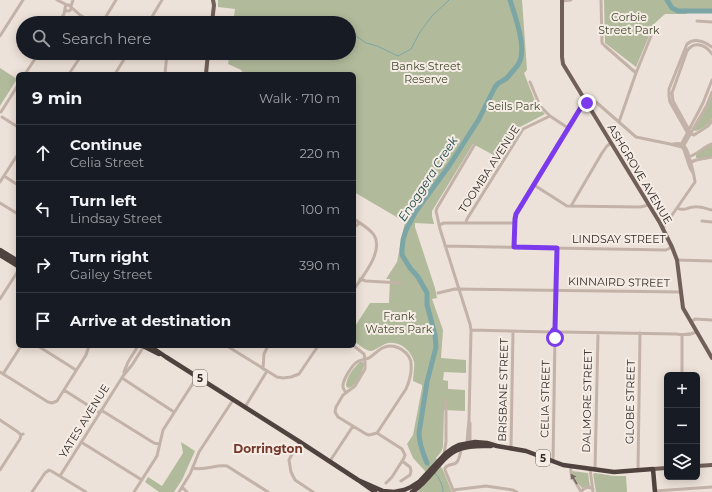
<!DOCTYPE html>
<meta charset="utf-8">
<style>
body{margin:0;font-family:Montserrat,sans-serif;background:#20242c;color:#f1f3f6}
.controls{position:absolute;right:12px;bottom:12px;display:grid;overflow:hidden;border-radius:6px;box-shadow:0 2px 10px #0003}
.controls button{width:36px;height:36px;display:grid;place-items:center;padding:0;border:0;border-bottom:1px solid #363941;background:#171b24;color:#f1f3f6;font:20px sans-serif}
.stop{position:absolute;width:12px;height:12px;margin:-9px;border:3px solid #7c3aed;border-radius:50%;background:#fff}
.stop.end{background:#7c3aed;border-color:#fff;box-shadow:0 1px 4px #0008}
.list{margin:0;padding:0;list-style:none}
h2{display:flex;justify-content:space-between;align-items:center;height:52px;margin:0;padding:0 16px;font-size:17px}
h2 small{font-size:13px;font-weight:400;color:#9ea1a6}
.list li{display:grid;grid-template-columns:26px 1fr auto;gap:12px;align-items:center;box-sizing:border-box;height:56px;padding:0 16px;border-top:1px solid #363941}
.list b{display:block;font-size:15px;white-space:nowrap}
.list p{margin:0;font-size:13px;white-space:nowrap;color:#9ea1a6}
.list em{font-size:13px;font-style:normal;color:#9ea1a6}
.icon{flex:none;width:22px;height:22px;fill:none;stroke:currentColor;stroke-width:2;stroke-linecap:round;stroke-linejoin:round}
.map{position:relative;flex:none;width:712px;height:492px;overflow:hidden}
.search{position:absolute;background:#171b24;box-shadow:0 2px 10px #0003;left:16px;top:16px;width:340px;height:44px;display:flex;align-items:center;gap:10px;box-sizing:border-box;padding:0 14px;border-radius:22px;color:#9ea1a6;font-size:15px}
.panel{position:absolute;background:#171b24;box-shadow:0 2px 10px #0003;left:16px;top:72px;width:340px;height:276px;border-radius:6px}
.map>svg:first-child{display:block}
.green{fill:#b2ba9c}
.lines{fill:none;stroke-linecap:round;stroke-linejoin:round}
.stream{stroke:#7ca6a5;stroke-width:1}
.river{stroke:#7ca6a5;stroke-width:5}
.minor{stroke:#c3b2a7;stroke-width:3}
.major{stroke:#716059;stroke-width:4}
.highway{stroke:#50433f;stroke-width:4.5}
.oneway{fill:#736760}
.route{stroke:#7c3aed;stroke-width:5}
.labels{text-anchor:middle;stroke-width:4;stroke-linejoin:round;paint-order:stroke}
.shield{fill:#f5ede5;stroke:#6c645f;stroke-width:1}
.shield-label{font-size:10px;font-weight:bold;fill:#312926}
.park-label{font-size:11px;fill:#434b2e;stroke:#f5ede5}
.street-label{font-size:11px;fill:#312926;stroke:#f5ede5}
.water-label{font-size:12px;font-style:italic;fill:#224c4c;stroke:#f5ede5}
.neighbourhood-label{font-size:12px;font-weight:bold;fill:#74372b;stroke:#f5ede5}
</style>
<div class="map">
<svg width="712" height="492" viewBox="0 0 712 492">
<rect width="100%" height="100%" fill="#ede2d9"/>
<path class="green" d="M218 0H522L527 70 524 73 537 106 545 114 520 127 499 158 473 144 432 211V216L434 224 415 223V227L435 288 437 298 432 299 443 330 441 358 466 360V373L444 372 443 380 448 381V389L465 390V411L444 410 443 447 441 452 436 458 443 470 452 492H417L430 479 425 471 413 458 407 444 413 435 422 388V385L413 381C413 375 415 367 414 362 411 349 397 339 385 344 380 346 375 351 370 351 365 350 358 344 354 341V328L370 303H389L390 279H386L397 262 405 222 354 192V74H244L241 70 228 64 229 58 212 56V53H349V23H233L235 9 218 7Z
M604 0H712V9H692L686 14H665L654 24 636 67 605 43Z
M0 68 17 79 0 106Z
M712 96V119C708 125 701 130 695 131L694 130 708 105Z
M712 145V157L702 158H696V155L704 148Z
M360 362H363L364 364C363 372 357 386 348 388L346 386C346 378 353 368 360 362Z
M181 442 195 451 182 480 174 492H159L145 482 148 477 162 486 183 453Z
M572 471 588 473 590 487 586 486 582 488C578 483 572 478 572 471Z
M595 473 614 476H626L627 492H596L593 474Z"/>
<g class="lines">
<path class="stream" d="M349 31 366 43 377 46 398 56 411 49 420 32 432 16 449 0
M427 463 430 467
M435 473C439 478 443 485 443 492"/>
<path class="river" d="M667 0 672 8 678 11H712
M427 463C423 453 419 444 419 433L427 382 436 347 435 335 429 312 427 305V293L418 277 410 268 402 255V249L403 240 406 230 416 211 449 166 479 119 495 87C499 81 502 82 507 78 510 74 514 70 517 66 529 52 515 16 510 0"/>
<path class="minor" d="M57 0 67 5
M601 0 602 43 605 46 636 73
M562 1 571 0
M65 8a3 3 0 1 1 6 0a3 3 0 1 1-6 0Z
M71 6 73 0
M71 7 80 15 93 23
M697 21 712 22
M58 23 64 14 65 9
M102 23 116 0
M149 23 150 20 162 0
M0 36 23 0
M712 47C705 42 695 37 687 44L669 89V96L670 102 687 132 694 135 708 126 712 121
M25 74 39 53
M69 74 83 53
M115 74 128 53
M165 74 167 53
M530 82 540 106 550 116 568 128
M1 112 18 85
M2 117 18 127
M619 122 636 73 653 31
M690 134 689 130 673 101 672 93 687 51C694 40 706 45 712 54
M681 145 703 103 712 80
M684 145 707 105 712 92
M688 157C697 155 703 147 712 144
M689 163 696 160 712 157
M4 176 18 185
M0 182 18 154
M534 185 567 206 640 207 649 205
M0 203 18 214
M571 206 602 153 607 146 611 143
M677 208C685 212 687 207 694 207 700 206 707 209 712 210
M354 219C361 224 369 228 374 235 384 251 363 276 354 289
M702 221 712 222
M466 222 467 219 523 129 550 116
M439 225 444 223H515
M354 226 357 225 360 223
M663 228 695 182C694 175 689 152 685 147 683 143 677 143 673 144
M445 246 666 250 672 247
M514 247 515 219 516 214 583 104 591 101 596 102 636 137 670 144 682 147 684 150 690 168 693 173
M677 260 712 261
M360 279 366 281 401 283
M438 293 455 289 680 292
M0 299 18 271
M691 322 695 319 712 320
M555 329 557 248
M471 330 552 332
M559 332 558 335 556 336 554 335 552 333 553 330 555 329 557 330 559 332H561L676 334C683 335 690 335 697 332
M38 346 76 370
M227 346 277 377 283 378 291 377 299 374 318 346
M263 369 264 354 268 346
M0 372 48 402 52 403 57 401 86 355 89 346
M124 372 128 362 138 346
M3 374 21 346
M682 375V335
M122 378 174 412
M64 390 100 413
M346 393C345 391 343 389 343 387 342 381 352 365 357 362 360 360 365 359 369 358 374 355 380 348 385 347 396 343 411 353 411 364 412 372 409 382 406 389L377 433 369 435 366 434 338 417 335 412 336 407 343 395 355 386 365 369V359L364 354 354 346
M245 407 267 371
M101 410 154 443 159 444
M0 420 18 432 21 435
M470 423V442
M377 433 402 449 405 455 404 458 392 477 386 483
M81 442 142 480
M300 442 291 456 289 460 291 472 295 480 313 492
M467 443 468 430 469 421 471 330 470 324 440 229 436 211 437 208 475 144
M511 448 513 332
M444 454 446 442V400
M330 461 353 426
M553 462 555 336
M571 466C569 477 577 483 581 492
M193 468C205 471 216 464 227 466L268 492
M590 469 593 492
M0 470 20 439 21 435 23 434
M595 470 598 333
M638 470 640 333
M60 476 123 376 132 365 144 346
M401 481 410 475 411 471 410 467 402 461
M182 487 187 492
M453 490 486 486 513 490 517 492
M655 491 712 487
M32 492 45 473 49 470 53 472 86 492
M134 492 157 456 163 430 197 377
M179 492 190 474 199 452 233 400
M454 492 445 470V468C449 463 454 466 457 462 460 458 460 452 462 448
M581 492C584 487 588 486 593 489"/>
<path class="major" d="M562 0V57L563 64 660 223 672 247 677 260 683 308 712 358
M212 23 214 5 213 0
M206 74 208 53
M697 466 712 465
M653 469 667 468"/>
<path class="highway" d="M0 250 18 261
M0 255 18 266
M143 346 159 354
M150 346 166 357 300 442 358 480 375 492
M358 480 383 491 394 492 404 490 411 487 419 482 446 453 453 448 459 445 475 442 487 443 497 446 526 451 563 465 614 472 653 469 655 492
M412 492C430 482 441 455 460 449 470 445 481 446 491 446"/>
</g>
<defs><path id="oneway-solid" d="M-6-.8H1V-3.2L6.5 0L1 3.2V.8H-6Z"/></defs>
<use class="oneway" href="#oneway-solid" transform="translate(574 479) rotate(-121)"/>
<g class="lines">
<path class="route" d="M555 338V336L553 335 552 332 553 330 555 329 557 248 514 247 515 219 516 214 583 104 587 103"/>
</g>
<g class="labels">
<g class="shield">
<rect x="193" y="370" width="14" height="16" rx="3"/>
<rect x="536" y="450" width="14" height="16" rx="3"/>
</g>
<g class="shield-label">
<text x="200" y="382">5</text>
<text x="543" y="462">5</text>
</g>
<g class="park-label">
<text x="629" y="21">Corbie<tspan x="629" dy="13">Street Park</tspan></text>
<text x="426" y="70">Banks Street<tspan x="426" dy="13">Reserve</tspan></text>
<text x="514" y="110">Seils Park</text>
<text x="399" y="320">Frank<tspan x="399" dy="13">Waters Park</tspan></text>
</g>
<g class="street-label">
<text transform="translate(489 169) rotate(-57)" y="4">TOOMBA AVENUE</text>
<text transform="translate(640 174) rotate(59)" y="4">ASHGROVE AVENUE</text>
<text x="619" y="243">LINDSAY STREET</text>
<text transform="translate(619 282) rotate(1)" y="4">KINNAIRD STREET</text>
<text transform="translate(503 390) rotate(-89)" y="4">BRISBANE STREET</text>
<text transform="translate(545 399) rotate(-89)" y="4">CELIA STREET</text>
<text transform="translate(587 401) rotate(-89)" y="4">DALMORE STREET</text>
<text transform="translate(630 402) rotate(-89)" y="4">GLOBE STREET</text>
<text transform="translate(84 421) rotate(-58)" y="4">YATES AVENUE</text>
</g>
<g class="water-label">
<text transform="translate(428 179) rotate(-57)" y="4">Enoggera Creek</text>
</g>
<g class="neighbourhood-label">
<text x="268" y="453">Dorrington</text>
</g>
</g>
</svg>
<div class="controls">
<button>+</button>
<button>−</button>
<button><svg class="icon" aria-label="layers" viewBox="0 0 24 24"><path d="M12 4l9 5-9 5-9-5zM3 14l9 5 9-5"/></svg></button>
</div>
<div class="stop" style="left:555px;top:338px"></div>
<div class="stop end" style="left:587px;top:103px"></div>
<div class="search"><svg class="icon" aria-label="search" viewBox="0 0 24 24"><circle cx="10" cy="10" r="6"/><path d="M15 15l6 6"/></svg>Search here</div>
<section class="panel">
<h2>9 min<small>Walk · 710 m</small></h2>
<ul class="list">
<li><svg class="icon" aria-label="ahead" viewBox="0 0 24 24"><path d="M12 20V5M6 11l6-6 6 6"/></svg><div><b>Continue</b><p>Celia Street</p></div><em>220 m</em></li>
<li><svg class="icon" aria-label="left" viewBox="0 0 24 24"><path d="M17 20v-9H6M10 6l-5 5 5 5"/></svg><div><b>Turn left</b><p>Lindsay Street</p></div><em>100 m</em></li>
<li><svg class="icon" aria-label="right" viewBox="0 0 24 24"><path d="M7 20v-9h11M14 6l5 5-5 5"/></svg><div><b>Turn right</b><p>Gailey Street</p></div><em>390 m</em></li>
<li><svg class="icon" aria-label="arrive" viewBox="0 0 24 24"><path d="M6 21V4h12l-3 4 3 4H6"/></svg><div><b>Arrive at destination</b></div></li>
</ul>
</section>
</div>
